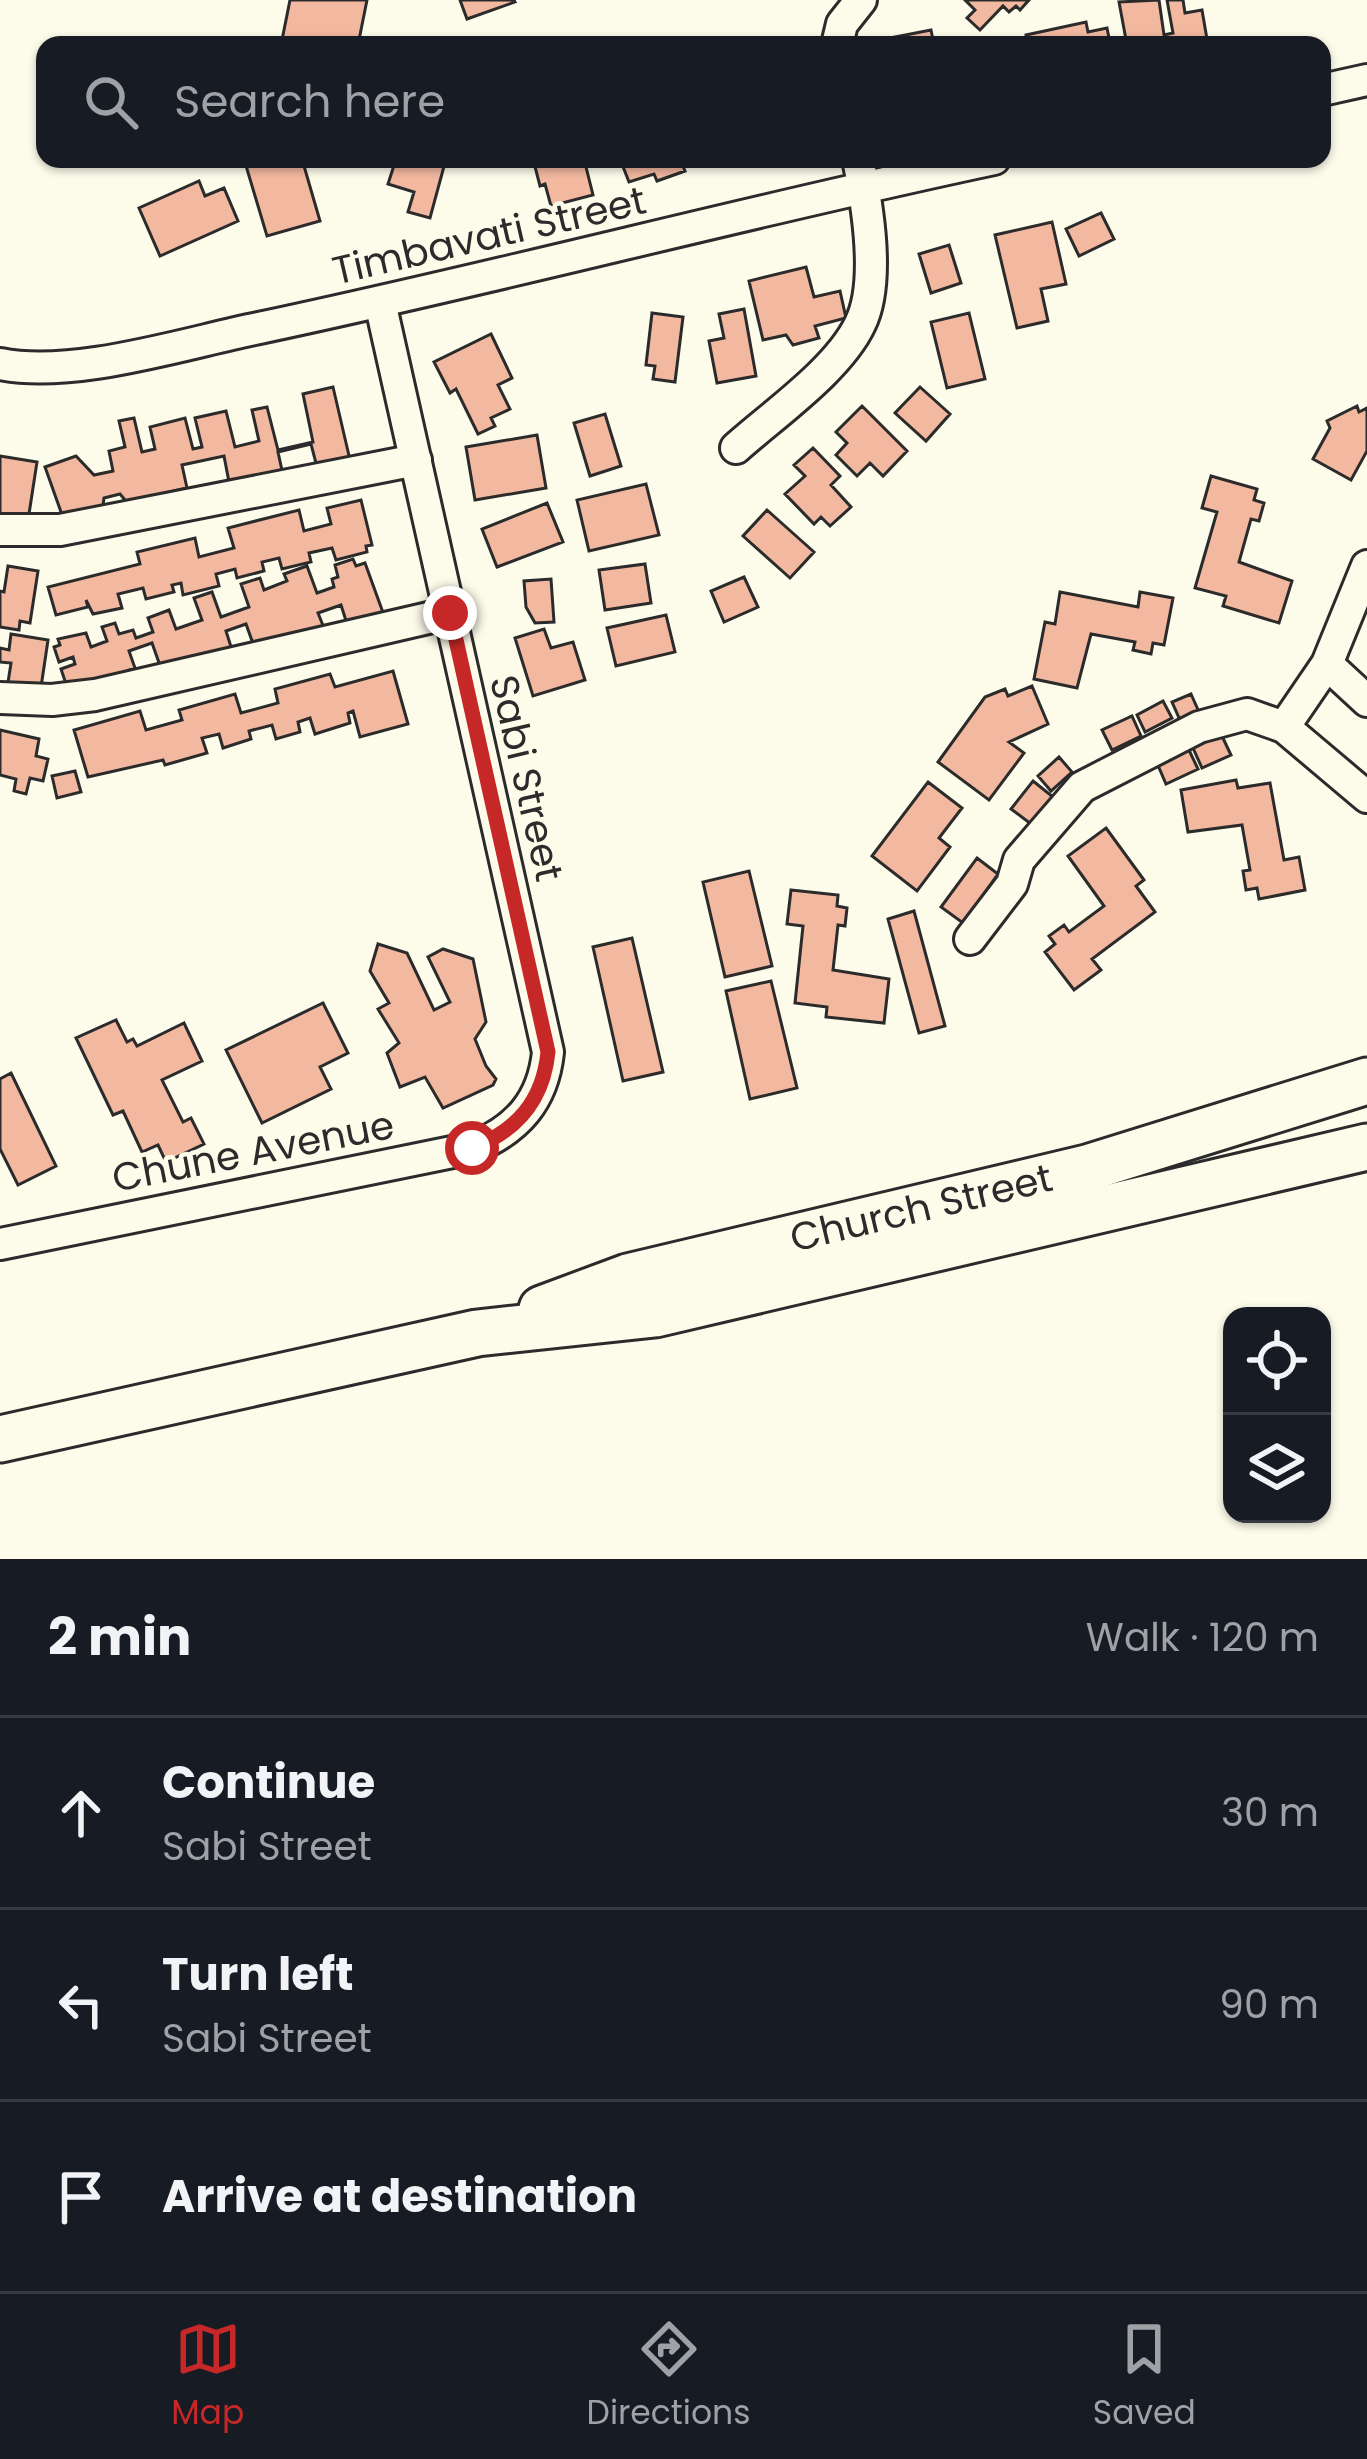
<!DOCTYPE html>
<meta charset="utf-8">
<style>
body{margin:0;font-family:Poppins,sans-serif;background:#242831;color:#f1f3f6}
.controls{position:absolute;right:36px;bottom:36px;display:grid;overflow:hidden;border-radius:24px;box-shadow:0 3px 9px #0004}
.controls button{width:108px;height:108px;display:grid;place-items:center;padding:0;border:0;border-bottom:3px solid #363941;background:#171b24;color:#f1f3f6;font:60px sans-serif}
.stop{position:absolute;width:36px;height:36px;margin:-27px;border:9px solid #c62828;border-radius:50%;background:#fff}
.stop.end{background:#c62828;border-color:#fff;box-shadow:0 3px 12px #0008}
.list{margin:0;padding:0;list-style:none}
h2{display:flex;justify-content:space-between;align-items:center;height:156px;margin:0;padding:0 48px;font-size:51px}
h2 small{font-size:39px;font-weight:400;color:#9ea1a6}
.list li{display:grid;grid-template-columns:78px 1fr auto;gap:36px;align-items:center;box-sizing:border-box;height:192px;padding:0 48px;border-top:3px solid #363941}
.list b{display:block;font-size:45px;white-space:nowrap}
.list p{margin:0;font-size:39px;white-space:nowrap;color:#9ea1a6}
.list em{font-size:39px;font-style:normal;color:#9ea1a6}
.icon{flex:none;width:66px;height:66px;fill:none;stroke:currentColor;stroke-width:2;stroke-linecap:round;stroke-linejoin:round}
.map{position:relative;flex:none;width:1367px;height:1559px;overflow:hidden}
.search{position:absolute;background:#171b24;box-shadow:0 3px 9px #0004;left:36px;right:36px;top:36px;height:132px;display:flex;align-items:center;gap:30px;box-sizing:border-box;padding:0 42px;border-radius:24px;color:#9ea1a6;font-size:45px}
.sheet{height:732px;background:#171b24}
nav{display:flex;justify-content:space-around;align-items:center;box-sizing:border-box;height:168px;border-top:3px solid #363941;background:#171b24;font-size:33px;color:#9ea1a6}
nav a{display:grid;justify-items:center;gap:6px}
nav .on{color:#c62828}
.map>svg:first-child{display:block}
.building{fill:#f2b8a0;stroke:#2b2b2b;stroke-width:3}
.lines{fill:none;stroke-linecap:round;stroke-linejoin:round}
.street-casing{stroke:#2b2b2b;stroke-width:36}
.primary-casing{stroke:#2b2b2b;stroke-width:51}
.street{stroke:#fdfbea;stroke-width:30}
.primary{stroke:#fdfbea;stroke-width:45}
.route{stroke:#c62828;stroke-width:15}
.labels{text-anchor:middle;stroke-width:9;stroke-linejoin:round;paint-order:stroke}
.street-label{font-size:39px;fill:#2b2b2b;stroke:#fdfbea}
</style>
<div class="map">
<svg width="1367" height="1559" viewBox="0 0 1367 1559">
<rect width="100%" height="100%" fill="#fdfbea"/>
<path class="building" d="M290 0H367L358 45H281Z
M460 0H514L515 2 467 19Z
M965 0H1029L1020 10 1016 6 1009 12 1003 6 980 30 967 18 975 10Z
M1159 0 1164 35 1173 33 1167 0H1183L1185 13 1202 10 1208 45H1127L1119 2Z
M1086 22 1088 32 1107 28 1110 43 1024 45 1027 44 1026 35Z
M931 30 934 45H891L890 38Z
M244 159H302L320 221 267 236Z
M396 159H446L430 218 408 212 414 192 388 184Z
M533 159H584L593 195 551 206 545 184 540 186Z
M620 159H680L685 171 657 181 654 174 629 182Z
M199 181 205 196 224 188 238 221 160 256 139 208Z
M1101 213 1114 239 1079 256 1066 229Z
M1052 222 1066 284 1041 289 1048 321 1017 328 995 235Z
M949 245 961 283 931 293 919 254Z
M806 267 814 297 840 291 846 318 815 326 819 338 793 345 786 335 763 340 749 281Z
M744 309 756 376 717 383 709 341 724 338 719 314Z
M652 313 683 317 675 382 653 379 655 366 646 365Z
M969 313 985 379 947 388 931 322Z
M491 334 512 378 498 385 510 409 491 418 495 426 478 434 456 389 450 393 434 362Z
M333 387 350 460 317 467 311 444 278 452 283 475 229 482 224 456 182 465 187 488 157 495 158 506 134 511 120 494 104 498 102 513 66 526 45 467 76 456 94 475 113 471 109 451 125 447 119 421 134 418 142 452 155 449 150 427 185 418 193 449 202 447 195 418 226 411 235 447 259 441 252 410 267 407 278 450 313 442 303 394Z
M920 387 950 414 926 441 895 413Z
M862 406 907 451 883 476 870 463 857 476 836 455 847 443 836 432Z
M1357 406 1359 412 1367 408V451L1351 480 1313 459 1330 428 1327 421Z
M605 414 621 466 590 476 574 423Z
M537 435 546 488 475 500 466 447Z
M813 448 840 476 831 485 851 507 830 526 821 517 814 524 785 494 805 476 794 465Z
M0 456 37 462 27 527 0 523Z
M1211 476 1257 489 1254 500 1264 503 1259 521 1251 519 1239 562 1292 581 1279 623 1223 606 1226 596 1195 588 1217 512 1202 508Z
M646 484 659 535 589 551 577 500Z
M361 500 372 545 366 546 367 552 336 560 332 548 309 553 311 562 282 569 279 558 262 562 264 571 237 578 235 569 216 574 219 586 183 595 181 583 172 585 174 592 146 599 143 588 118 594 122 608 93 614 86 600 88 607 56 615 48 587 140 564 137 552 195 538 199 557 234 548 228 528 299 510 304 531 331 524 327 508Z
M547 503 563 542 497 567 482 529Z
M767 510 814 552 790 578 743 536Z
M353 559 356 566 365 563 385 618 349 630 341 605 318 613 324 628 256 652 246 624 226 631 232 650 163 674 152 643 129 651 135 668 69 693 61 669 75 664 73 657 59 662 54 647 60 645 58 639 86 633 91 647 107 641 102 627 115 623 119 634 133 630 136 638 153 632 148 618 169 610 176 629 202 620 194 598 212 592 221 617 249 607 241 584 260 578 264 590 287 581 284 574 307 566 317 593 334 587 332 579 338 577 335 565Z
M645 564 651 603 605 610 599 570Z
M8 566 38 571 30 623 20 621 19 630 0 627V591L4 592Z
M744 577 758 607 724 622 711 591Z
M551 579 554 622 535 623 526 607 524 581Z
M1060 592 1138 607 1140 592 1173 598 1164 645 1153 643 1151 654 1133 650 1135 642 1091 634 1077 688 1034 679 1045 622 1055 624Z
M666 615 675 652 616 666 607 628Z
M544 629 551 648 573 642 585 680 533 696 515 638Z
M11 634 48 640 40 694 7 689 11 663 0 662V648L9 650Z
M393 671 408 724 360 737 353 711 348 713 350 723 315 734 310 718 298 722 300 732 276 739 272 725 249 731 251 739 223 748 219 734 202 738 207 753 165 765 163 760 88 777 74 730 140 711 146 730 182 720 179 710 235 694 241 713 278 703 275 689 330 674 335 687Z
M1032 686 1048 724 1009 742 1024 753 989 800 938 762 985 697 1005 689 1008 696Z
M1191 694 1199 712 1180 720 1172 702Z
M1163 701 1172 718 1145 732 1137 715Z
M1132 716 1141 736 1112 750 1102 730Z
M0 730 39 739 36 756 48 759 43 781 30 778 26 794 14 791 16 779 0 775Z
M1221 734 1231 755 1202 768 1193 748Z
M1188 748 1198 769 1166 784 1157 763Z
M1059 757 1072 772 1051 791 1038 776Z
M75 771 81 792 57 798 52 776Z
M1236 780 1238 788 1270 783 1284 860 1299 857 1305 890 1259 899 1257 888 1246 890 1243 871 1250 870 1242 825 1188 832 1181 790Z
M1033 781 1053 797 1031 824 1011 809Z
M928 782 962 808 939 838 950 847 917 891 872 856Z
M1106 828 1144 880 1136 886 1155 912 1092 959 1101 970 1074 990 1045 952 1055 944 1049 936 1064 925 1069 932 1104 906 1068 856Z
M977 858 998 874 963 923 941 907Z
M749 871 772 966 725 977 703 882Z
M791 890 838 895 837 906 847 908 845 926 838 925 833 970 889 979 884 1023 826 1017 827 1007 795 1003 803 926 787 924Z
M914 911 945 1026 919 1033 888 919Z
M632 938 663 1072 623 1081 593 947Z
M378 944 407 953 434 1010 450 1002 428 957 443 949 473 959 486 1022 475 1039 486 1066 496 1079 493 1085 443 1108 425 1077 400 1087 387 1053 399 1043 378 1009 389 1003 370 971Z
M771 981 797 1088 750 1099 726 991Z
M323 1003 348 1053 320 1067 331 1089 262 1123 226 1050Z
M116 1020 127 1042 133 1039 137 1046 184 1023 202 1061 162 1080 183 1122 191 1118 204 1144 166 1162 158 1145 142 1152 123 1111 113 1115 76 1038Z
M11 1073 56 1166 18 1185 0 1149V1079Z"/>
<g class="lines">
<defs>
<path id="street" d="M837 45 842 24 861 0
M1322 90 1367 80
M0 364C74 379 185 343 259 328 505 276 748 211 994 159
M736 448C774 414 838 370 860 324 881 282 867 203 858 159
M0 530H60L416 460
M1327 664 1367 701
M0 698 52 700 95 695 450 613
M1284 727 1327 664 1367 566
M970 939 1012 884 1019 860 1082 787 1199 727 1247 714 1284 727 1367 797
M0 1244 472 1148C517 1130 543 1101 548 1052L380 302"/>
<g id="primary">
<path id="s1" d="M542 1309 628 1277 1087 1168 1367 1081"/>
<path d="M0 1439 477 1333 655 1314 1367 1147"/>
</g>
</defs>
<use href="#street" class="street-casing"/>
<use href="#primary" class="primary-casing"/>
<use href="#street" class="street"/>
<use href="#primary" class="primary"/>
</g>
<g class="lines">
<path class="route" d="M450 613 548 1052C543 1101 517 1131 472 1148"/>
</g>
<g class="labels">
<g class="street-label">
<text transform="translate(489 235) rotate(-13)" y="14">Timbavati Street</text>
<text transform="translate(527 778) rotate(77)" y="14">Sabi Street</text>
<text transform="translate(253 1151) rotate(-11)" y="14">Chune Avenue</text>
<text dy="14" stroke="none"><textPath href="#s1" startOffset="393">Church Street</textPath></text>
</g>
</g>
</svg>
<div class="controls">
<button><svg class="icon" aria-label="locate" viewBox="0 0 24 24"><circle cx="12" cy="12" r="6"/><path d="M12 2v4M12 18v4M2 12h4M18 12h4"/></svg></button>
<button><svg class="icon" aria-label="layers" viewBox="0 0 24 24"><path d="M12 4l9 5-9 5-9-5zM3 14l9 5 9-5"/></svg></button>
</div>
<div class="stop" style="left:472px;top:1148px"></div>
<div class="stop end" style="left:450px;top:613px"></div>
<div class="search"><svg class="icon" aria-label="search" viewBox="0 0 24 24"><circle cx="10" cy="10" r="6"/><path d="M15 15l6 6"/></svg>Search here</div>
</div>
<section class="sheet">
<h2>2 min<small>Walk · 120 m</small></h2>
<ul class="list">
<li><svg class="icon" aria-label="ahead" viewBox="0 0 24 24"><path d="M12 20V5M6 11l6-6 6 6"/></svg><div><b>Continue</b><p>Sabi Street</p></div><em>30 m</em></li>
<li><svg class="icon" aria-label="left" viewBox="0 0 24 24"><path d="M17 20v-9H6M10 6l-5 5 5 5"/></svg><div><b>Turn left</b><p>Sabi Street</p></div><em>90 m</em></li>
<li><svg class="icon" aria-label="arrive" viewBox="0 0 24 24"><path d="M6 21V4h12l-3 4 3 4H6"/></svg><div><b>Arrive at destination</b></div></li>
</ul>
</section>
<nav>
<a class="on"><svg class="icon" aria-label="map" viewBox="0 0 24 24"><path d="M3 6l6-2 6 2 6-2v14l-6 2-6-2-6 2zM9 4v14M15 6v14"/></svg>Map</a>
<a><svg class="icon" aria-label="directions" viewBox="0 0 24 24"><path d="M12 3l9 9-9 9-9-9zM9 14v-3h6M13 9l2 2-2 2"/></svg>Directions</a>
<a><svg class="icon" aria-label="saved" viewBox="0 0 24 24"><path d="M7 4h10v16l-5-4-5 4z"/></svg>Saved</a>
</nav>
